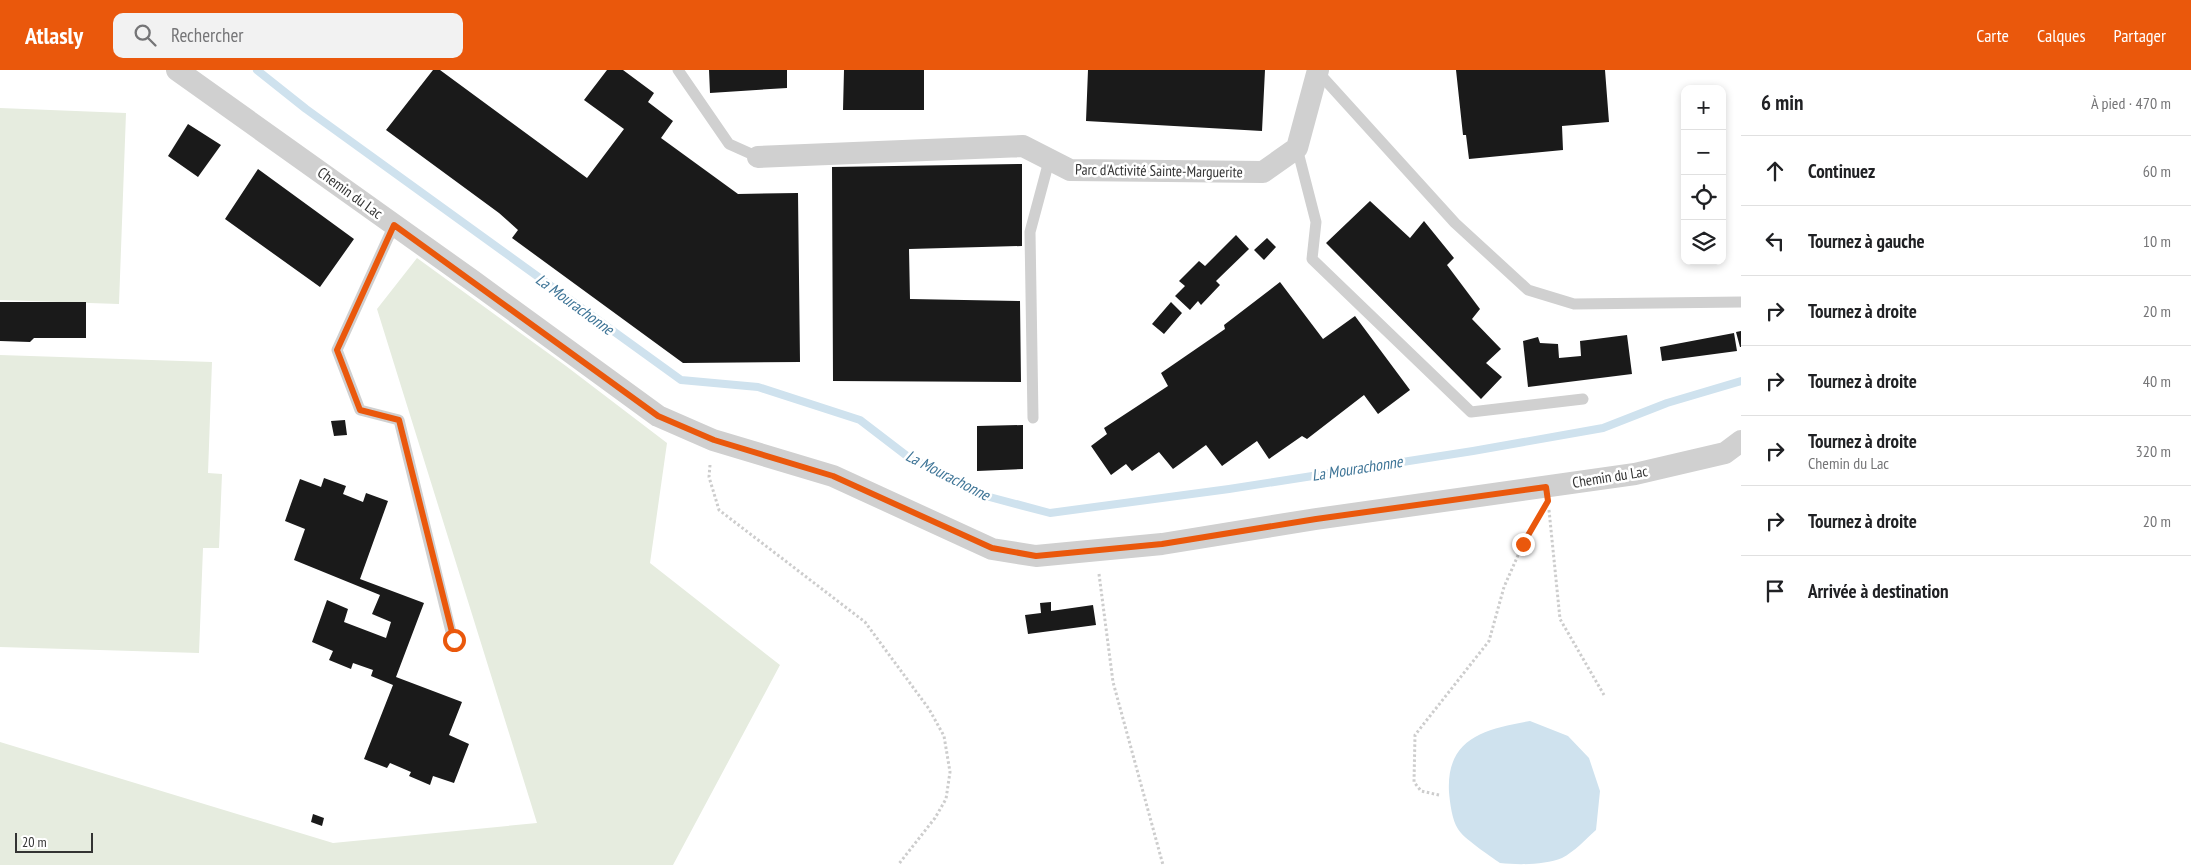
<!DOCTYPE html>
<html lang="fr">
<meta charset="utf-8">
<style>
body{margin:0;font-family:"PT Sans Narrow",sans-serif;background:#f2f2f2;color:#202124}
.controls{position:absolute;right:15px;top:15px;display:grid;overflow:hidden;border-radius:10px;box-shadow:0 2px 8px #0003}
.controls button{width:45px;height:45px;display:grid;place-items:center;padding:0;border:0;border-bottom:1px solid #e0e0e0;background:#fff;color:#202124;font:25px sans-serif}
.scale{position:absolute;left:15px;bottom:12px;width:78px;box-sizing:border-box;padding-left:5px;border:2px solid #333;border-top:0;font-size:14px;line-height:18px;white-space:nowrap;color:#333;-webkit-text-stroke:4px #fff;paint-order:stroke}
.stop{position:absolute;width:15px;height:15px;margin:-11px;border:4px solid #ea580c;border-radius:50%;background:#fff}
.stop.end{background:#ea580c;border-color:#fff;box-shadow:0 1px 5px #0008}
.list{margin:0;padding:0;list-style:none}
h2{display:flex;justify-content:space-between;align-items:center;height:65px;margin:0;padding:0 20px;font-size:21px}
h2 small{font-size:16px;font-weight:400;color:#757577}
.list li{display:grid;grid-template-columns:32px 1fr auto;gap:15px;align-items:center;box-sizing:border-box;height:70px;padding:0 20px;border-top:1px solid #e0e0e0}
.list b{display:block;font-size:19px;white-space:nowrap}
.list p{margin:0;font-size:16px;white-space:nowrap;color:#757577}
.list em{font-size:16px;font-style:normal;color:#757577}
.icon{flex:none;width:28px;height:28px;fill:none;stroke:currentColor;stroke-width:2;stroke-linecap:round;stroke-linejoin:round}
.map{position:relative;flex:none;width:1741px;height:795px;overflow:hidden}
header{display:flex;align-items:center;gap:30px;box-sizing:border-box;height:70px;padding:0 25px;background:#ea580c;color:#fff}
header strong{font-size:24px}
nav{display:flex;gap:28px;margin-inline-start:auto;font-size:18px}
.search{width:350px;height:45px;background:#f2f2f2;display:flex;align-items:center;gap:12px;box-sizing:border-box;padding:0 18px;border-radius:10px;color:#757577;font-size:19px}
main{display:flex}
aside{flex:1;background:#fff}
.map>svg:first-child{display:block}
.green{fill:#e6ecdf}
.water{fill:#cfe2ee}
.lines{fill:none;stroke-linecap:round;stroke-linejoin:round}
.stream{stroke:#cfe2ee;stroke-width:8}
.building{fill:#1a1a1a}
.path{stroke:#cdcdcd;stroke-width:3;stroke-dasharray:2.5 2.5;stroke-linecap:butt}
.service{stroke:#d0d0d0;stroke-width:11}
.minor{stroke:#d0d0d0;stroke-width:22}
.route{stroke:#ea580c;stroke-width:6}
.labels{text-anchor:middle;stroke-width:5;stroke-linejoin:round;paint-order:stroke}
.street-label{font-size:15px;fill:#333;stroke:#fff}
.water-label{font-size:16px;font-style:italic;fill:#3f7597;stroke:#fff}
</style>
<header>
<strong>Atlasly</strong>
<div class="search"><svg class="icon" aria-label="search" viewBox="0 0 24 24"><circle cx="10" cy="10" r="6"/><path d="M15 15l6 6"/></svg>Rechercher</div>
<nav><a>Carte</a><a>Calques</a><a>Partager</a></nav>
</header>
<main>
<div class="map">
<svg width="1741" height="795" viewBox="0 0 1741 795">
<rect width="100%" height="100%" fill="#fff"/>
<path class="green" d="M0 38 126 43 119 234 0 230Z
M417 188 566 296 667 373 650 493 780 595 673 795H0V672L333 773 537 753 377 239Z
M0 285 212 292 208 403 222 404 219 478H203L199 583 0 577Z"/>
<path class="water" d="M1530 651 1568 666 1589 688 1600 721 1596 760C1586 769 1574 782 1562 788 1545 795 1518 795 1500 793 1490 786 1463 768 1458 759 1452 750 1450 733 1449 722 1446 668 1485 659 1530 651Z"/>
<g class="lines">
<path class="stream" d="M257 0 306 39 681 310 758 317 860 350 907 386 982 425 1050 443 1229 419 1473 381 1603 358 1667 333 1741 311"/>
</g>
<path class="building" d="M433 0H440L587 108 624 59 584 30 607 0H623L654 23 648 32 673 51 661 68 738 124 798 123 800 292 683 293 512 168 518 160 499 143 386 60Z
M709 0H787V18L710 23Z
M844 0H924V40H843Z
M1088 0H1265L1262 61 1086 51Z
M1456 0H1605L1609 52 1562 56 1563 80 1469 89 1466 65H1463Z
M188 54 221 75 198 107 168 86Z
M1022 94V176L909 179 910 229 1020 231 1021 312 833 311 832 97Z
M258 99 354 169 320 217 225 149Z
M1370 131 1410 168 1424 151 1454 188 1447 195 1480 239 1472 249 1501 279 1486 293 1502 307 1481 329 1326 173Z
M1236 165 1249 179 1216 211 1220 215 1201 235 1198 231 1190 240 1175 226 1185 216 1179 211 1199 191 1205 196Z
M1267 168 1276 177 1264 190 1254 180Z
M1280 212 1323 269 1355 246 1410 320 1378 344 1364 325 1307 369 1302 366 1269 389 1257 371 1222 396 1206 375 1173 399 1159 382 1132 401 1126 394 1111 405 1091 376 1107 364 1104 358 1168 316 1161 303 1225 259 1224 255Z
M0 232H86V268H34L30 272 0 271Z
M1171 232 1182 243 1164 264 1152 254Z
M1741 261V277H1740L1736 262Z
M1734 263 1737 281 1662 291 1660 277Z
M1627 265 1632 304 1528 317 1523 271 1538 267 1540 273 1558 274 1559 288 1581 286 1580 271Z
M345 350 347 365 334 366 331 351Z
M1023 355V399L977 401V356Z
M324 408 346 416 343 424 363 432 366 423 388 431 360 509 424 533 396 607 462 632 449 665 469 674 454 713 433 706 430 715 409 706 411 702 390 693 387 698 364 689 393 615 371 606 373 600 353 593 351 599 329 590 333 581 312 572 327 530 348 539 344 552 386 568 391 552 372 544 380 525 294 490 305 459 285 451 292 431 300 409 321 417Z
M1051 532V541L1093 535 1096 555 1028 564 1025 545 1041 543 1040 533Z
M313 744 324 748 322 756 311 752Z"/>
<g class="lines">
<path class="path" d="M710 395 709 407 719 440 865 552 929 639 944 666 950 702 946 729 935 748 898 795
M1549 440 1560 549 1604 625
M1099 504 1113 612 1163 795
M1439 725 1421 721 1414 712 1415 665 1489 571 1504 517 1523 474 1542 441"/>
<path class="service" d="M678 0 729 74 758 87
M1318 2 1455 153 1528 220 1574 234 1741 232
M1297 78 1316 152 1312 189 1471 342 1583 329
M394 155 337 280 360 340 399 350 453 570
M1033 348 1030 162 1049 91"/>
<path class="minor" d="M177 0 473 211 658 346 713 370 833 406 992 479 1036 486 1162 474 1316 449 1635 404 1725 383 1741 371
M758 87 1023 76 1070 100 1263 102 1297 78 1318 0"/>
</g>
<g class="lines">
<path class="route" d="M454 570 399 350 360 340 337 280 394 155 658 346 714 370 833 406 992 478 1036 486 1162 474 1316 449 1546 417 1548 431 1523 474"/>
</g>
<g class="labels">
<g class="street-label">
<text transform="translate(1159 101) rotate(1)" y="5">Parc d'Activité Sainte-Marguerite</text>
<text transform="translate(350 123) rotate(36)" y="5">Chemin du Lac</text>
<text transform="translate(1610 407) rotate(-9)" y="5">Chemin du Lac</text>
</g>
<g class="water-label">
<text transform="translate(575 234) rotate(36)" y="6">La Mourachonne</text>
<text transform="translate(1357 398) rotate(-9)" y="6">La Mourachonne</text>
<text transform="translate(948 405) rotate(27)" y="6">La Mourachonne</text>
</g>
</g>
</svg>
<div class="controls">
<button>+</button>
<button>−</button>
<button><svg class="icon" aria-label="locate" viewBox="0 0 24 24"><circle cx="12" cy="12" r="6"/><path d="M12 2v4M12 18v4M2 12h4M18 12h4"/></svg></button>
<button><svg class="icon" aria-label="layers" viewBox="0 0 24 24"><path d="M12 4l9 5-9 5-9-5zM3 14l9 5 9-5"/></svg></button>
</div>
<div class="scale">20 m</div>
<div class="stop" style="left:454px;top:570px"></div>
<div class="stop end" style="left:1523px;top:474px"></div>
</div>
<aside>
<h2>6 min<small>À pied · 470 m</small></h2>
<ul class="list">
<li><svg class="icon" aria-label="ahead" viewBox="0 0 24 24"><path d="M12 20V5M6 11l6-6 6 6"/></svg><div><b>Continuez</b></div><em>60 m</em></li>
<li><svg class="icon" aria-label="left" viewBox="0 0 24 24"><path d="M17 20v-9H6M10 6l-5 5 5 5"/></svg><div><b>Tournez à gauche</b></div><em>10 m</em></li>
<li><svg class="icon" aria-label="right" viewBox="0 0 24 24"><path d="M7 20v-9h11M14 6l5 5-5 5"/></svg><div><b>Tournez à droite</b></div><em>20 m</em></li>
<li><svg class="icon" aria-label="right" viewBox="0 0 24 24"><path d="M7 20v-9h11M14 6l5 5-5 5"/></svg><div><b>Tournez à droite</b></div><em>40 m</em></li>
<li><svg class="icon" aria-label="right" viewBox="0 0 24 24"><path d="M7 20v-9h11M14 6l5 5-5 5"/></svg><div><b>Tournez à droite</b><p>Chemin du Lac</p></div><em>320 m</em></li>
<li><svg class="icon" aria-label="right" viewBox="0 0 24 24"><path d="M7 20v-9h11M14 6l5 5-5 5"/></svg><div><b>Tournez à droite</b></div><em>20 m</em></li>
<li><svg class="icon" aria-label="arrive" viewBox="0 0 24 24"><path d="M6 21V4h12l-3 4 3 4H6"/></svg><div><b>Arrivée à destination</b></div></li>
</ul>
</aside>
</main>
